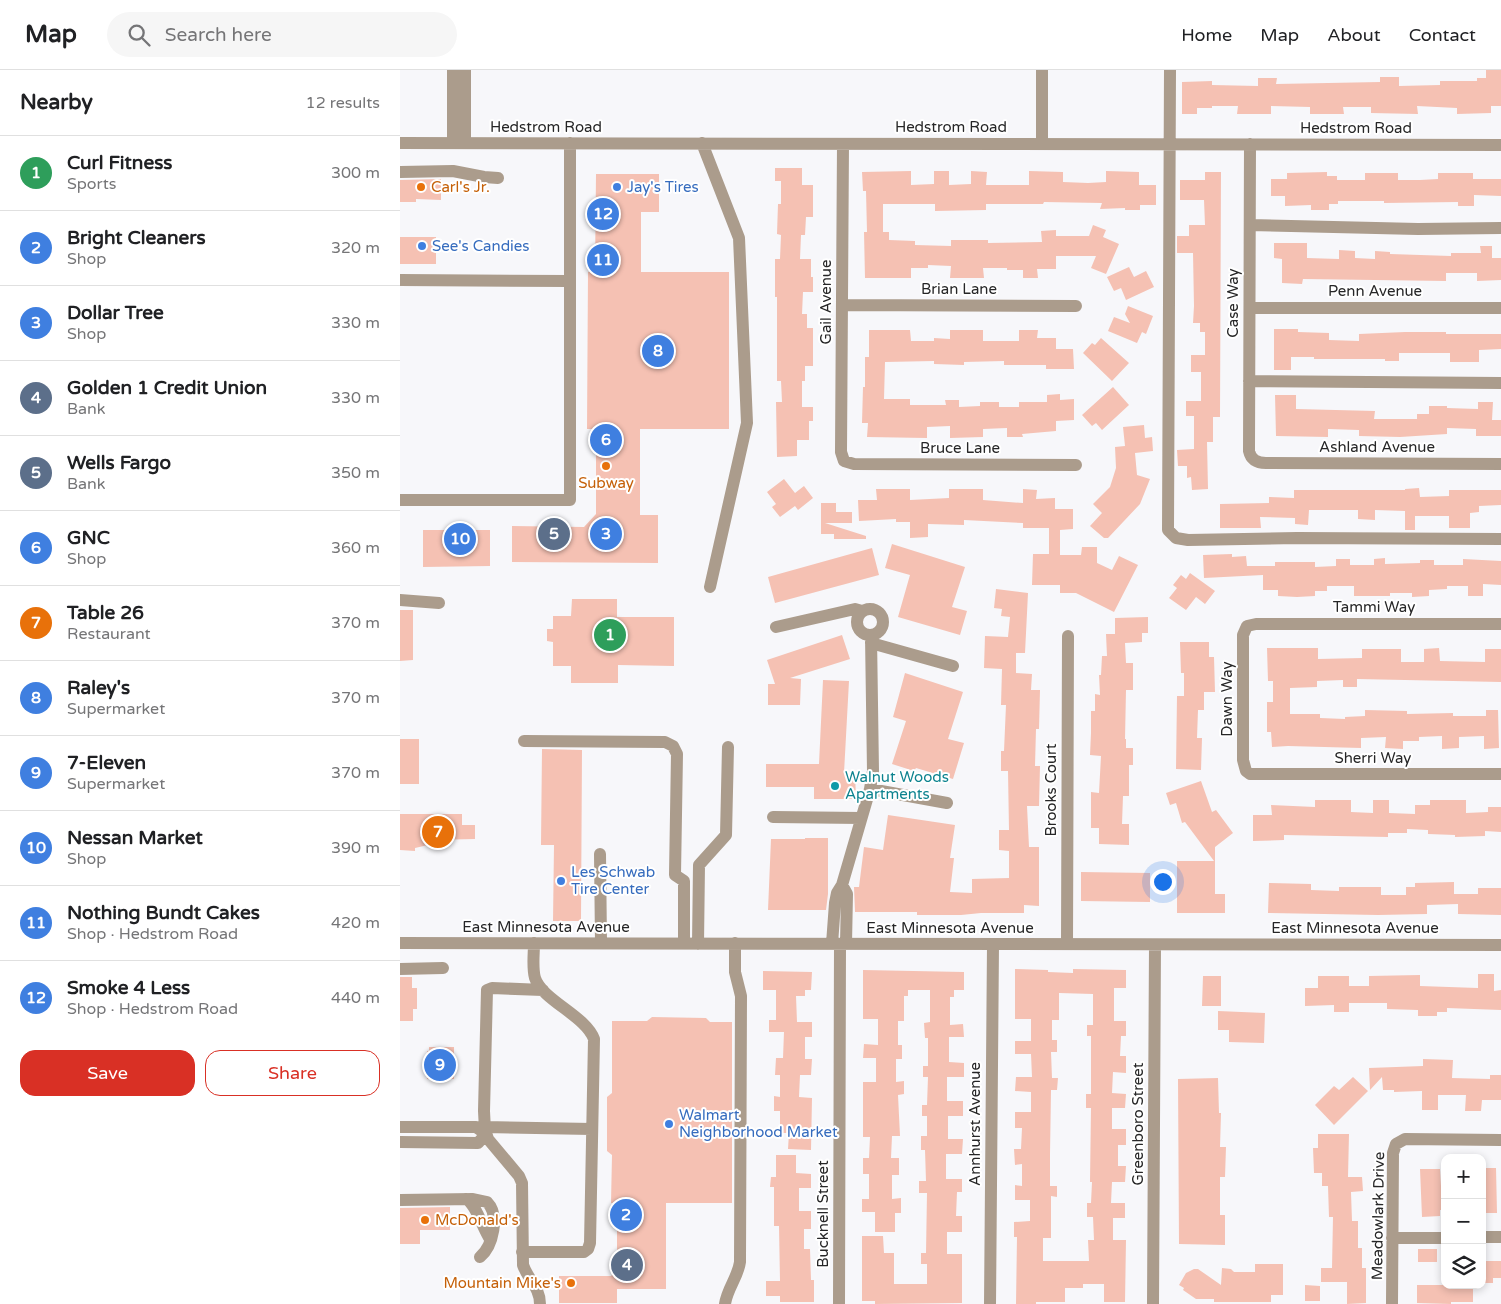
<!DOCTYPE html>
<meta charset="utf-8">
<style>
body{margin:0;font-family:"Varela Round",sans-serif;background:#f6f6f6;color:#202124}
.controls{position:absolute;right:15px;bottom:15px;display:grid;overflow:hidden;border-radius:10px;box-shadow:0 2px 8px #0003}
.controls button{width:45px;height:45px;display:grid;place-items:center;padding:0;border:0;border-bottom:1px solid #e0e0e0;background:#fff;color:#202124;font:25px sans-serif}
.you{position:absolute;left:762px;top:811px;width:18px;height:18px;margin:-12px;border:4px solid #fff;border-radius:50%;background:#1a73e8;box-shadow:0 0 0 8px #1a73e833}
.badge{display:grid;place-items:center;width:32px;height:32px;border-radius:50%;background:#d93025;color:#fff;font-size:16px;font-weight:700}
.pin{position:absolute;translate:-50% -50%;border:2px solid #fff;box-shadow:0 1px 5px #0006}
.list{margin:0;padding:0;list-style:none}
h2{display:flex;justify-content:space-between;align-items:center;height:65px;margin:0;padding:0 20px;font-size:21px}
h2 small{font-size:16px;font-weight:400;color:#757577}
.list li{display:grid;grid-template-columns:32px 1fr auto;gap:15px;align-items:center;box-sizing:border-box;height:75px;padding:0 20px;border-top:1px solid #e0e0e0}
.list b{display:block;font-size:19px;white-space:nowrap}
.list p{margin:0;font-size:16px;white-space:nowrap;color:#757577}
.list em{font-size:16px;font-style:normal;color:#757577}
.actions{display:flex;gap:10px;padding:15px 20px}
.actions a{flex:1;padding:11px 0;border:1px solid #d93025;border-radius:15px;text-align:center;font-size:18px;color:#d93025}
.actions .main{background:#d93025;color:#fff}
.icon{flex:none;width:28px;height:28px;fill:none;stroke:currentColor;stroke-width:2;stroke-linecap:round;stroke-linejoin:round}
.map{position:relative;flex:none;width:1101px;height:1234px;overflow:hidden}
header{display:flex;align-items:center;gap:30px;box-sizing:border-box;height:70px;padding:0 25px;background:#fff;border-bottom:1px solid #e0e0e0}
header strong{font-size:24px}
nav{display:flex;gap:28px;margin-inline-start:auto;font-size:18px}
.search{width:350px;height:45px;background:#f6f6f6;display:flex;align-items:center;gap:12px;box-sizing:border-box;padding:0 18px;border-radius:28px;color:#757577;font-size:19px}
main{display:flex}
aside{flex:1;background:#fff}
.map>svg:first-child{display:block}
.building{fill:#f5c1b3;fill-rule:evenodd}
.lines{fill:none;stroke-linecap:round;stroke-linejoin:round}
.minor{stroke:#ab9c8c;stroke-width:12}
.food-dot{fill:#e8710a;stroke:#fff;stroke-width:2}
.shop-dot{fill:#3f7fe0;stroke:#fff;stroke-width:2}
.culture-dot{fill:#0f9aa8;stroke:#fff;stroke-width:2}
.labels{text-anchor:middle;stroke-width:4;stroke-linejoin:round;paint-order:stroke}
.street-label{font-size:15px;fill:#262627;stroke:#fff}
.food-label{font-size:15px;fill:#c56008;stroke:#fff;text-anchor:start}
.shop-label{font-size:15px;fill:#366cbe;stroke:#fff;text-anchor:start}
.culture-label{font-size:15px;fill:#0d838f;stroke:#fff;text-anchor:start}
</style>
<header>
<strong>Map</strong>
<div class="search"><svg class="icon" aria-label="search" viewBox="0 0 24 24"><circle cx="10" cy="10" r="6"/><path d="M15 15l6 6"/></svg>Search here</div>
<nav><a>Home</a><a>Map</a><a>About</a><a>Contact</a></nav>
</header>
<main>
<aside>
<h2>Nearby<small>12 results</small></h2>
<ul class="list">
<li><span class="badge" style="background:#2e9e5b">1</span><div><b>Curl Fitness</b><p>Sports</p></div><em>300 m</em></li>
<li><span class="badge" style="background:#3f7fe0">2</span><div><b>Bright Cleaners</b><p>Shop</p></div><em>320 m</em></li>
<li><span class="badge" style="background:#3f7fe0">3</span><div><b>Dollar Tree</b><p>Shop</p></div><em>330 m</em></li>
<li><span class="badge" style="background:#5c6f8a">4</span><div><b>Golden 1 Credit Union</b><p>Bank</p></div><em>330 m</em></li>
<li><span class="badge" style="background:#5c6f8a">5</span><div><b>Wells Fargo</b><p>Bank</p></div><em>350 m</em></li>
<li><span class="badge" style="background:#3f7fe0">6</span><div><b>GNC</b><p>Shop</p></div><em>360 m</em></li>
<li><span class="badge" style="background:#e8710a">7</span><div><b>Table 26</b><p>Restaurant</p></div><em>370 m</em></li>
<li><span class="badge" style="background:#3f7fe0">8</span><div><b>Raley's</b><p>Supermarket</p></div><em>370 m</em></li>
<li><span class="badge" style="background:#3f7fe0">9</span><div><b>7-Eleven</b><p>Supermarket</p></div><em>370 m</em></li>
<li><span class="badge" style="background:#3f7fe0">10</span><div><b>Nessan Market</b><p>Shop</p></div><em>390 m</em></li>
<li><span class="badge" style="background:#3f7fe0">11</span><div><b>Nothing Bundt Cakes</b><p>Shop · Hedstrom Road</p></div><em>420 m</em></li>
<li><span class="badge" style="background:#3f7fe0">12</span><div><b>Smoke 4 Less</b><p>Shop · Hedstrom Road</p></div><em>440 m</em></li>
</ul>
<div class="actions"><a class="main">Save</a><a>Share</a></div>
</aside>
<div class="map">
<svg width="1101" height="1234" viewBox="0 0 1101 1234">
<rect width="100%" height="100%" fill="#f7f7fa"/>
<path class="building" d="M1086 0H1101V36H1091V43L1057 44V38L1017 36 1018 44 971 43V37H943L944 44H910V37L871 36V44H837L838 36H812V38H797V44H782V12L812 11V15L858 16V8H877L876 14 980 12V7H999V16L1040 15V11H1077V8H1086Z
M375 98H402V115H413V147H406L405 165H401L400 189H411V207H413V222H403L402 244H407V258H413V296H405V311H402V337H413V351H409V370H397V386L377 387 376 332H382L381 311H377V227H375V189H380L381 165 377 164 378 134H381V111H375Z
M511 101V115L534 114V101H549V115L571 114V101L587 102 586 115H629V101L663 102V112L688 113 706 112V101L739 102V115H756V135H740V140H725V138L700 139 702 133 644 132 643 134H586V140L535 141V134H483V162H489V170L515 171V175L551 176V170H588V173L642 172 641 161 656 160V166H689L693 155 706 160 703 167 719 174 706 204 691 198 696 186H656V199H637L638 208H623V200H607V198H583L584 208H550L551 196 528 195V198H511V208H465L464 162H467L466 121H463L462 102Z
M805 102H821L820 347H813V372H807L808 419 792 420 791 407 787 408V396H778L777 380 794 379V346H786V331H801V302H791V285H805V262H800V253H793L794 236 793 183H777V166H789V155H805L804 130H780V110H805Z
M927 102V106H937V110H965V103H998V110H1020L1038 109V103H1073V109H1101V126L1074 125V136H1058V132L984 133V131H938V134H929V140H911V135L885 136V126H871V109H887V103Z
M196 104H259V142H241V202H329V359H240V445H258V493L112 492V456L184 457 196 444V359H187L188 202H195Z
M41 109V130L16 129V132H0V110Z
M0 167H36V194H0Z
M874 173H907V188L939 189V180L955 181V188L975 189V181L990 182V184L1051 186V183H1081L1080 176H1092V188H1101V210L1077 211V203H1046V211L903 209 902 214 882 213V189L874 188Z
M729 197 734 207 746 201 754 217 726 230 721 218 714 221 707 207Z
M728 236 753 246 746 264 742 262 737 273 708 261 714 247 730 253 725 244Z
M874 259H898V262L929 263V270L959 271V264L1005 262H1046V264H1101V279L1079 280V292H1050V283H999V291H985V289H914V287H891V300H874Z
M469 260H510L511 271H534V268L550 269V260H583V271H619V260H638L637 268H656V279H673L674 299H646V295H604V291L564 292V295L534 294V291L485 292 484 329H510V335H546L545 330H559V337L580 336V332H599V337H619V332H647V325L660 324V330L674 329V350L656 351V361L622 364 623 367H607V358L583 359V367L550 368V356L527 357V368L467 367 468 353H462L463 317H465V287H469Z
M701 268 729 293 712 311 683 283 692 273 695 275Z
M713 317 729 335 702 360 696 353 692 356 682 345Z
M875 325H896V339L975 341 974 349H1017V344H1029V336H1047V338L1078 339V332H1093L1092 350H1101V366H1076V359L1047 358V364L1000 367 959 366V360L928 359V367L876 366Z
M744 355 745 368 752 367 753 381 735 383 737 405 750 409 740 434 708 468H704L690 456 702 443 693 434 710 417 716 398 715 377 725 376 723 357Z
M384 409 395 423 404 416 413 428 398 440 395 436 380 447 372 437 376 434 367 422Z
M1019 418 1020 427 1049 426V420H1101V435L1079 436V442L1070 443V458H1049V446H1015V460H1005V441L975 440V450L958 449V440H909L908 455 895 454V448L860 447 861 458H820V434L869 433V427L894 428V420H1005V419Z
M476 419H510V430L549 428V419H583V430L623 433V419L637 420 636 429 655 428V439H673V459L660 460V485H681L682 477H697V493L712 500 719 486 738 495 714 542 676 523H660V515H632L633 484H649V458H623V453L564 450V455L528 454V467L510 468V452H496V449L459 451 458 430H477Z
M421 433H436V442H452V453H425L466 466V469H434V464H421Z
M23 460H90V496L23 497Z
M492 474 565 497 552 537 567 541 560 565 498 547 510 505 485 498Z
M472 478 479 505 375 533 368 507Z
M832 484V487L846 486 847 496H875V492H915V497L936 496V489H950V495H974V489L985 488V494L1020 493V490H1034V495H1063V489L1101 491V515L1083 514V526H1068V516H1047V519L1029 520V526L1012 527V523H990V526H954V516H927V521H915V526L897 527 878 526V520H863V505L804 508 803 485Z
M790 503 815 521 805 534 796 527 786 540 769 528 777 518 773 515 781 505 786 509Z
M596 519 628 523 625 583H616V603L632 604 631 620H640L639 659H636L635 696H640L639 736H627L629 777H639V836L624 835V843H581L561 845H517V842H455L454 817H459L464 777 483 780 488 745 555 755 550 788H554L550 822 572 823V809L609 808V781L599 780V760H609L608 701H601V681H604L606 635H601L602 599 584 598 585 566 608 567 610 547 601 546 602 539 594 538Z
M172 529H217V547H274V596L218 595V613H171V596H153V572L147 571V559H153V546H171Z
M0 540H13V590L0 591Z
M748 547V563H742V572L725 573 726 593H733V620H726L725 669H726V678H733V695H729V726H723L722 754H729V775L699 774V758H691V722L699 723 701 686 690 685 691 663V641H695V624L700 625 699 605H701L702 586H707L706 564H715V548Z
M442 565 450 589 390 608 401 609 400 635H368V614H375L367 590Z
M780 572H809V587H814L815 622H804V640H798L797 668H802L801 700 776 699 777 626H784V603H781Z
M867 578H918V589L962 588V579H1001V592H1024V579L1039 578 1040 591 1085 592V579H1101V612L957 609V617H943V610L917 611V617L890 618V644H920V648L945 649V647L965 646V640L1007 641V644L1053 643V646H1086V640H1098L1099 678 1084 679V666L1059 667V678L1042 679V666L1019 667V671H1003V679L985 678 986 667 961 668V678L888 676 872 677 871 662H867V632H873V611H868Z
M505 603 563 622 548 669 564 673 553 709 516 698 514 701 492 694 506 651 493 647Z
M423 610 449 611 444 703H455L456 729H414V717H366V694H419Z
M0 669H19V714H0Z
M142 679 182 680 181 851H153L154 775H141Z
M801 711 812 742 816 740 833 763 815 777V824H825V843H777V791H814L785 752 782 753 776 733 770 735 766 723Z
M915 730H951V742L973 743V730H989V743L1015 744V735H1030V730H1066V743L1088 742V737H1101V762L1085 761V766L1055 767V765L1028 764V760L1007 759V763H988V767L884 765V770L853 771V745H872L871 735 915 737Z
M0 744H62V755H75V769L32 770 28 775 15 778V781L0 780Z
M405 768H428V824L426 840H368L371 769H405Z
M681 802 750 803V832L681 831Z
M1054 812V824H1078V818H1101V845L1058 844V834L1027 835V844L978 845 868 843 869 813 911 814V820L939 821V817H981V825H1006V817H1015V813Z
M615 899 648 900V902L673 903V899L726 900V918H714V951H726V966H721L720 986H726V1003L713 1002 712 1023 726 1024 725 1038H712V1059H726V1075H718V1096H726L725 1112H712L711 1133H725V1148H713V1170H726L725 1232H704V1214H683V1218H665V1232H636V1234H616L617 1167H614V1152L630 1151V1130H615V1115L622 1116V1094L615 1095 614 1079H621L622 1058H615V1042H631V1022L615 1021 616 1007H632L631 984H615V971H631V949H615ZM659 923 693 924V955H687V966H691V1024H686V1038H691L690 1112H692L691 1133H687V1147H693L694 1170H688L689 1191H643V1168H651V1126L657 1127V1116H650V1084L651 1020H657L658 1008H652L651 982H657V970H652V950H659Z
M463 900 564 902V920H554V927H550V955L563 954 564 967H549V992L564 993V1007H547V1031H563V1046H548V1069H563L562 1084H546V1109H562V1122H557L556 1146H562V1162H547V1184H562V1233L475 1234V1231H462V1166H483L484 1183H494V1214H527V1194H521V1183H526L527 1123H519V1111H526L525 1080H521V1066H527V1046H522V1035H527L528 1007H523V996H528V968H525L524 953 530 952V920H508V926H504V951H498V975H502V989H496V1012L504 1011V1024L498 1025 500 1066H492L491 1088H499V1105H492V1129L501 1128V1143H495V1162H475V1142H462V1129H469V1104H463V1088H469L470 1067H463V1012H476V988H463L464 974 478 975V949H463Z
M363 901 412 902 411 920H405V926H396L397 952H412V967H405V989H412L411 1005H400L399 1027 412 1028 411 1080 388 1079 389 1063H380V1041H374V1026L380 1027V1005H375L376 988H383L384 962H369V950H376V920H363Z
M1078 904H1094V921L1101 920V940L1047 938V942H1037V946H1018V940L987 939V933H949V942H934V935L905 936V918H918V906H949V916H969V906L1020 905V916L1078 918Z
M803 906H821V936H802Z
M0 907H12V918H17V939H13V951H0Z
M818 941 865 943 864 973 829 972V960H818Z
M252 947 306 948 310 952H332V1133H266V1219H217V1233H159V1206H211L217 1200V1133H211L212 1085 207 1081V1027L212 1023V951H247Z
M29 977H54V1009H27V981H29Z
M1023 989 1053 990 1052 1008 1090 1009V1005H1101V1030H1082L1081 1041H1065L1066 1025H1038V1040H1022V1021L994 1022V1020H983L982 1007 970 1020 969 998 1023 996Z
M953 1007 968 1021 934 1055 915 1035 934 1016 939 1020Z
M818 1008 819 1043H821L820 1077H826L825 1107H820V1145H825V1175L779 1174 778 1009Z
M918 1064H949L948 1107H962L963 1121 951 1122 952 1151H958V1178H962V1198H966V1233L947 1234V1212H921V1198H932L933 1147H929L928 1116H922V1103H914L913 1078H918Z
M376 1085H396V1103L411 1104V1118H399V1141H411V1159H404V1179H410L411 1210H414V1232H380V1226H366V1211H380L379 1156H374V1117H370L371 1107H376Z
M1082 1098H1096L1097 1143H1082Z
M1020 1099H1040L1041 1116H1045V1140H1040V1146L1022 1147Z
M50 1137V1160H20V1174H0V1138Z
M1018 1179H1037V1192H1018Z
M1082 1191H1101V1208H1093V1213H1082Z
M855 1194H883V1225H871V1232H814V1229H796L783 1220 784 1218 779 1215 786 1203 794 1199H798L821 1215 822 1198 831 1199 834 1202H855Z
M905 1215 920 1216V1231H905Z
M1017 1215H1073V1232H1051V1234L1017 1233Z"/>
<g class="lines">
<path class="minor" d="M65 0V73
M642 0V74
M770 0 768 460 776 468 788 470 897 468 1101 469
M0 73 1101 75
M53 73V0
M302 73 339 168 347 353 310 517
M443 74 441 382 444 391 454 394 676 395
M850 74 849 381C851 390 857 393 866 393L1101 394
M0 102 53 101 84 107 98 108
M850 155 1018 159 1101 158
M0 210 170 211
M442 235 676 236
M850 238H1101
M849 311 1101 313
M0 430H170V73
M0 530 39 533
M457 552a13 13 0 1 1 26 0a13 13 0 1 1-26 0Z
M1101 554H856L847 556 843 565V690L846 701 850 704H1101
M376 557 455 539 462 541
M471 573 553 596
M124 671 265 672 273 676 277 684 275 805 284 811V873
M470 719 547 733
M373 747 461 748
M200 784 201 873
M442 815 447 824 446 874
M0 873 1101 875
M298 874 299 795 326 765 328 677
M432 874 435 833 437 823 442 815 470 719 473 701 471 566
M667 874 668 566
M0 899 43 898
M0 1057H76L86 1064 78 1073 0 1072
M85 1057 192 1059
M66 1129C76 1134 83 1159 90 1169
M0 1130 73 1129 87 1132C100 1145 93 1176 80 1187
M1082 1167H1101
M992 1168H1045
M122 1182H184L188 1179 190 1173 194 969C186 946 142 930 135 908 132 898 134 884 134 873
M140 1234C140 1217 128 1210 123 1195L122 1113 119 1106 88 1069 85 1060 84 1041 87 920 92 918 143 920
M325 1234C327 1219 338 1207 340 1192L341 926 335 902V873
M439 1234 440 874
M590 1234 593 875
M753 1234 755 875
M992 1234 993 1083 996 1074 1005 1069 1101 1070"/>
</g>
<g class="food-dot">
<circle cx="21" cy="117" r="5"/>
<circle cx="206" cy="396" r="5"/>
<circle cx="25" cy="1150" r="5"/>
<circle cx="171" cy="1213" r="5"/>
</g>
<g class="shop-dot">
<circle cx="217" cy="117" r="5"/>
<circle cx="22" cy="176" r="5"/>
<circle cx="161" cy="811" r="5"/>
<circle cx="269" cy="1054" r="5"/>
</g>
<circle class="culture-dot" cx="435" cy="716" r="5"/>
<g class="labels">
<g class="street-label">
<text x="146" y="62">Hedstrom Road</text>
<text x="551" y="62">Hedstrom Road</text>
<text x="956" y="63">Hedstrom Road</text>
<text x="559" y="224">Brian Lane</text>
<text x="975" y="226">Penn Avenue</text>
<text transform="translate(426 232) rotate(-90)" y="5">Gail Avenue</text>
<text transform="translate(833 233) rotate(-90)" y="5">Case Way</text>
<text x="977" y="382">Ashland Avenue</text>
<text x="560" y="383">Bruce Lane</text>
<text x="974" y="542">Tammi Way</text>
<text transform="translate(827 629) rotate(-90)" y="5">Dawn Way</text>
<text x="973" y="693">Sherri Way</text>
<text transform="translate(651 720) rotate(-90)" y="5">Brooks Court</text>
<text x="146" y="862">East Minnesota Avenue</text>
<text x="550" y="863">East Minnesota Avenue</text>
<text x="955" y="863">East Minnesota Avenue</text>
<text transform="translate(575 1054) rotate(-90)" y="5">Annhurst Avenue</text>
<text transform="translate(738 1054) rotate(-90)" y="5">Greenboro Street</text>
<text transform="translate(423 1144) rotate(-90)" y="5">Bucknell Street</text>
<text transform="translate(978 1146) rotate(-89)" y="5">Meadowlark Drive</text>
</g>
<g class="food-label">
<text x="31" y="122">Carl's Jr.</text>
<text x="206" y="418" text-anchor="middle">Subway</text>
<text x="35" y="1155">McDonald's</text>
<text x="161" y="1218" text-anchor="end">Mountain Mike's</text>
</g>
<g class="shop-label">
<text x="227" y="122">Jay's Tires</text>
<text x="32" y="181">See's Candies</text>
<text x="171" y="807">Les Schwab<tspan x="171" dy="17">Tire Center</tspan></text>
<text x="279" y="1050">Walmart<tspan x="279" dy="17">Neighborhood Market</tspan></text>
</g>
<g class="culture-label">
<text x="445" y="712">Walnut Woods<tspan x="445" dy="17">Apartments</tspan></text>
</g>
</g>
</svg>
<div class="controls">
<button>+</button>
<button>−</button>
<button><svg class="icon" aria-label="layers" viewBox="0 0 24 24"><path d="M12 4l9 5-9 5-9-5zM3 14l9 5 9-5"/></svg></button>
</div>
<div class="you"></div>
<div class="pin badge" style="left:210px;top:565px;background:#2e9e5b">1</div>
<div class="pin badge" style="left:226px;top:1145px;background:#3f7fe0">2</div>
<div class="pin badge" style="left:206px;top:464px;background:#3f7fe0">3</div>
<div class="pin badge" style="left:227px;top:1195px;background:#5c6f8a">4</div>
<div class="pin badge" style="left:154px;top:464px;background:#5c6f8a">5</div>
<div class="pin badge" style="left:206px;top:370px;background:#3f7fe0">6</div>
<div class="pin badge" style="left:38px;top:762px;background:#e8710a">7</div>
<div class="pin badge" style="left:258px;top:281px;background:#3f7fe0">8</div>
<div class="pin badge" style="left:40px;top:995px;background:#3f7fe0">9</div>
<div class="pin badge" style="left:60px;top:469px;background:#3f7fe0">10</div>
<div class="pin badge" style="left:203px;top:190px;background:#3f7fe0">11</div>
<div class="pin badge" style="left:203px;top:144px;background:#3f7fe0">12</div>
</div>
</main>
